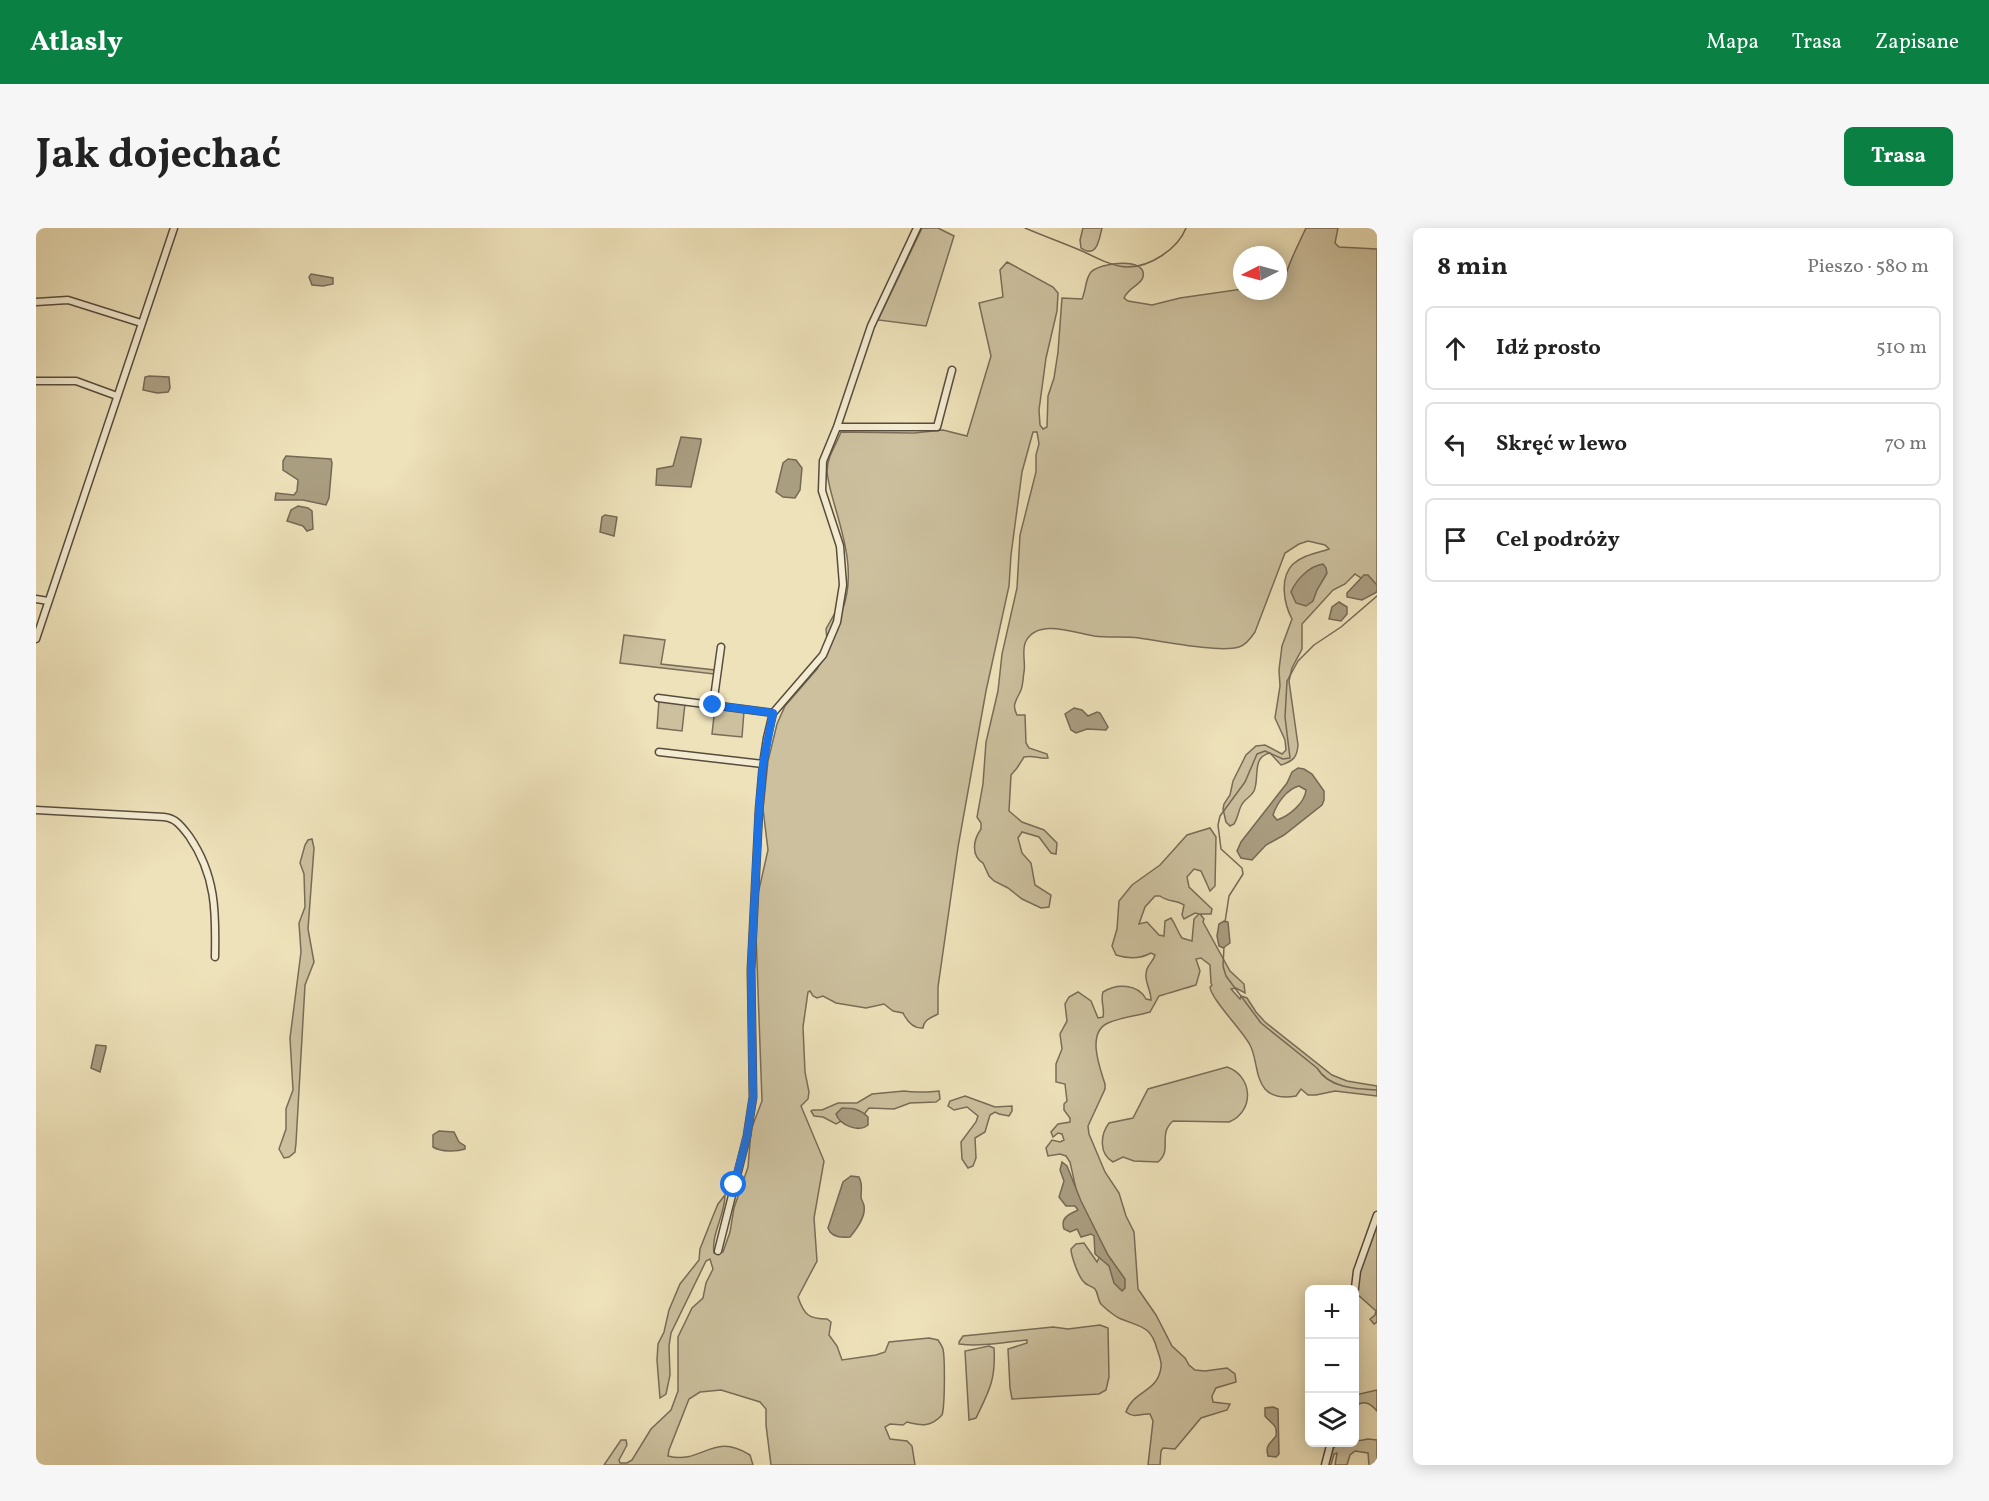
<!DOCTYPE html>
<html lang="pl">
<meta charset="utf-8">
<style>
body{margin:0;font-family:Vollkorn,serif;background:#f6f6f6;color:#222}
.controls{position:absolute;right:18px;bottom:18px;display:grid;overflow:hidden;border-radius:9px;box-shadow:0 3px 15px #0003}
.controls button{width:54px;height:54px;display:grid;place-items:center;padding:0;border:0;border-bottom:2px solid #e0e0e0;background:#fff;color:#222;font:30px sans-serif}
.compass{position:absolute;left:1197px;top:18px;width:54px;height:54px;border-radius:50%;background:#fff;box-shadow:0 3px 15px #0003;rotate:264deg}
.stop{position:absolute;width:18px;height:18px;margin:-14px;border:4px solid #1a73e8;border-radius:50%;background:#fff}
.stop.end{background:#1a73e8;border-color:#fff;box-shadow:0 2px 6px #0008}
.list{margin:0;padding:0;list-style:none}
h2{display:flex;justify-content:space-between;align-items:center;height:78px;margin:0;padding:0 24px;font-size:26px}
h2 small{font-size:20px;font-weight:400;color:#767676}
.list li{display:grid;grid-template-columns:39px 1fr auto;gap:18px;align-items:center;box-sizing:border-box;height:84px;margin:0 12px 12px;padding:0 12px;border:2px solid #e0e0e0;border-radius:9px}
.list b{display:block;font-size:22px;white-space:nowrap}
.list em{font-size:20px;font-style:normal;color:#767676}
.icon{flex:none;width:33px;height:33px;fill:none;stroke:currentColor;stroke-width:2;stroke-linecap:round;stroke-linejoin:round}
.map{position:relative;flex:none;width:1341px;height:1237px;overflow:hidden;border-radius:9px}
header{display:flex;align-items:center;gap:36px;box-sizing:border-box;height:84px;padding:0 30px;background:#0b8043;color:#fff}
header strong{font-size:28px}
nav{display:flex;gap:33px;margin-inline-start:auto;font-size:21px}
.intro{display:flex;align-items:center;justify-content:space-between;box-sizing:border-box;height:144px;padding:0 36px}
h1{margin:0;font-size:42px}
.button{padding:15px 27px;border-radius:9px;background:#0b8043;color:#fff;font-size:21px;font-weight:700}
main{display:flex;gap:36px;padding:0 36px}
aside{flex:1;background:#fff;border-radius:9px;box-shadow:0 3px 15px #0003}
.map>svg:first-child{display:block}
.green{fill:#ccc09e;stroke:#786d58;stroke-width:1.5;fill-rule:evenodd}
.water{fill:#aa9e81;stroke:#756955;stroke-width:1.5;fill-rule:evenodd}
.lines{fill:none;stroke-linecap:round;stroke-linejoin:round}
.stream{stroke:#756955;stroke-width:1.5}
.street-casing{stroke:#574c3d;stroke-width:9}
.street{stroke:#f4ecd2;stroke-width:6}
.route{stroke:#1a73e8;stroke-width:8}
</style>
<header>
<strong>Atlasly</strong>
<nav><a>Mapa</a><a>Trasa</a><a>Zapisane</a></nav>
</header>
<div class="intro"><h1>Jak dojechać</h1><a class="button">Trasa</a></div>
<main>
<div class="map">
<svg width="1341" height="1237" viewBox="0 0 1341 1237">
<rect width="100%" height="100%" fill="#eee2ba"/>
<filter id="stains"><feTurbulence type="fractalNoise" baseFrequency=".00333" numOctaves="4"/><feColorMatrix values="0 0 0 0 .2 0 0 0 0 .09 0 0 0 0 .02 0 0 0 .5 -.17"/></filter>
<radialGradient id="worn" r=".72"><stop offset=".6" stop-color="#630" stop-opacity="0"/><stop offset="1" stop-color="#630" stop-opacity=".3"/></radialGradient>
<path class="green" d="M886 0H902L918 8 890 98 842 92Z
M1047 0H1066C1063 12 1061 31 1045 20L1044 12Z
M1270 0H1302L1299 15 1303 19 1341 21V361L1319 346 1309 356 1297 362 1266 396V421L1256 440 1253 453 1262 517C1261 530 1257 533 1245 537L1234 525C1215 529 1224 550 1218 563 1215 569 1208 571 1205 578 1202 584 1202 590 1198 596L1194 598 1190 594 1187 581 1188 576 1194 567 1197 553 1210 527 1220 518 1229 517 1246 526 1250 522 1249 512 1239 490 1244 458 1243 442 1246 418 1256 391C1248 376 1243 350 1257 336 1267 327 1281 325 1293 321L1289 317 1272 313 1263 316 1249 325 1219 404C1215 410 1210 417 1203 419 1183 425 1125 413 1103 410 1088 408 1073 410 1058 408 1039 405 1002 390 990 413 985 422 990 435 988 444 987 450 987 457 985 462 981 472 975 476 981 487H989L990 515 993 520 1011 526 1012 530C1003 531 997 527 988 529L981 540 975 547 973 583 986 594 1008 602 1021 615 1020 626 1015 625 1003 609 986 604 982 610 986 625 995 635 999 657 1015 667 1013 679 1005 680 986 671 972 660 958 653 953 648 947 635C935 628 937 612 945 601V595L941 589 947 556 950 514 962 463 966 426 981 360 984 307 1000 244V227L1003 216 1001 204H997L986 244 975 327 973 358 950 463 922 619 902 759V786C895 790 888 791 887 800 877 801 871 793 867 785L857 783 848 776 830 780 800 775 787 768 781 770 777 768 774 763 772 764 767 799 769 844 773 864 772 871 765 878 788 933 778 990 781 1033 762 1069C768 1087 773 1091 791 1091L795 1094 793 1107 801 1118 806 1132 840 1127 849 1124 853 1114 893 1110 902 1112C904 1115 906 1118 907 1121 909 1130 909 1179 906 1187 895 1199 886 1198 871 1194L867 1197 854 1196 849 1199 854 1211 871 1213 876 1218 879 1237H735L730 1197V1181L724 1174 685 1162 664 1164 653 1171 633 1222 632 1228C667 1237 676 1203 714 1227L717 1237H568L585 1212H590L591 1217 583 1232 584 1235H591L596 1232 615 1201 635 1182 642 1163V1109L656 1080 667 1070 670 1055 677 1041 674 1031 670 1033 635 1105 633 1118 634 1147 630 1166 624 1170 621 1132 622 1116 628 1104 633 1082 644 1056 663 1032 664 1021 677 988 682 976 689 967C689 987 675 1006 678 1025L687 1024 694 1004 698 980 712 939 715 902 726 873 719 679 732 622 727 581 732 533 741 496 749 478 781 441 792 422 790 401 799 385 806 383C820 347 808 310 798 275 795 264 792 255 791 243 791 229 800 217 805 204L878 205 907 202 931 208 955 128 943 75 967 69 964 42 971 34 1017 59 1022 65 1021 83 1010 130 1003 182 1004 197 1007 201 1011 199 1012 168 1018 150 1022 124 1026 70 1046 71C1050 63 1049 51 1055 44 1063 35 1112 28 1107 49 1105 57 1093 59 1088 70L1092 73 1116 77 1144 70 1206 61V63H1242C1242 56 1248 53 1250 46 1255 30 1263 15 1270 0Z
M588 407 629 412 625 436 679 442 678 446 584 435Z
M623 472 649 476 646 503 621 500Z
M679 479 708 483 706 509 676 506Z
M1174 600 1180 609 1179 658 1174 663 1165 643 1158 641 1151 649 1153 659 1176 681 1175 686H1164L1168 691 1167 694 1194 743 1208 756 1209 765 1200 760 1195 761 1204 771 1205 768 1211 770 1220 784 1229 794 1296 847 1311 853 1341 858V868L1299 863 1280 867H1272L1265 861 1260 868C1249 870 1237 870 1229 861 1219 849 1221 830 1214 817 1206 802 1175 771 1174 759L1176 757 1175 755 1174 737 1165 730 1160 731 1164 743 1160 757C1147 761 1136 764 1123 768L1114 784C1101 788 1086 789 1072 795 1050 805 1064 840 1069 856V861L1052 898 1053 906 1069 944 1083 965 1090 988 1098 1004 1102 1061 1120 1087 1136 1118 1149 1130 1153 1137 1159 1142 1169 1143 1191 1140 1199 1146 1200 1154 1180 1160 1176 1168 1177 1174 1194 1176 1191 1182 1165 1190 1139 1221 1127 1220 1125 1223 1124 1237H1112L1117 1193 1114 1186C1104 1185 1099 1191 1090 1184 1097 1162 1122 1165 1125 1139 1126 1134 1123 1127 1121 1121 1115 1098 1105 1099 1085 1091 1080 1089 1071 1082 1067 1078 1061 1074 1063 1066 1059 1061 1057 1059 1050 1057 1048 1054 1043 1050 1035 1028 1035 1021L1040 1016 1048 1015 1061 1034 1066 1024 1042 970 1034 934 1030 928 1024 926 1012 928 1010 920 1016 912 1024 914 1028 912 1026 906 1022 905 1017 909 1015 904 1022 896 1034 894V890L1028 882V876L1031 873 1029 856 1020 854V836L1026 821 1024 806 1031 793 1029 776 1033 769 1042 764 1055 773 1062 790 1067 789C1069 780 1064 773 1067 764 1081 755 1102 756 1110 771L1115 772C1115 762 1109 755 1110 746 1110 737 1117 735 1119 727L1115 725C1104 731 1092 731 1080 727L1076 718 1081 701 1083 673 1096 657 1124 637 1151 607ZM1119 668H1124C1132 674 1140 672 1148 677L1146 687 1148 691 1159 685 1163 686 1158 691 1156 713 1146 710C1141 703 1140 697 1135 690L1129 693 1128 708 1123 707 1111 694 1103 696 1109 679Z
M276 611 278 620 272 701 278 734 269 757 260 915 259 924 253 929 248 930 243 921 250 901V881L257 862 254 810 265 724 263 695 269 679 268 646 264 635 269 617 272 612Z
M1191 839C1217 848 1219 883 1193 894L1137 893C1121 907 1137 922 1122 934L1098 933 1087 929 1077 934C1063 926 1064 907 1073 895L1097 890 1112 861Z
M868 863C881 865 891 864 903 863L904 871 900 874 874 875 858 881 833 880 825 890 809 891 800 896 787 889 778 888 775 883 777 882H786L802 875H821L836 866Z
M929 868 959 879 976 878V883L973 888 963 886 959 884 954 887 949 904 939 910 940 930 937 938 932 940 926 931 925 914 940 894 942 888 931 879 918 882 912 878 914 873Z
M1341 995V1094L1338 1096 1334 1091 1339 1087 1340 1083 1321 1066V1051Z
M1064 1097 1072 1100 1073 1149 1070 1162 1063 1166 976 1171 974 1160 972 1121 991 1115V1112C969 1114 946 1119 923 1116V1114L927 1108 1017 1099 1032 1101Z
M953 1118 958 1120C960 1152 953 1163 940 1190L933 1192 929 1123Z
M1341 1162V1183C1334 1175 1329 1172 1319 1178V1167Z
M1332 1211 1341 1212V1237H1333L1332 1225 1319 1223 1314 1227 1311 1237H1299L1301 1225 1298 1226 1295 1237H1290C1299 1207 1306 1217 1332 1211Z"/>
<path class="water" d="M275 46 297 50V56L287 58 276 57 273 49Z
M113 148 133 149 134 160 132 164 121 165 107 162 109 149Z
M645 209 665 211V214L655 259 620 257 621 241 637 238Z
M250 228 295 231 296 235 293 270 290 277 267 272H239L240 265 258 267 261 263 262 252 247 242V233Z
M752 231 760 232 766 240 764 262 759 270 747 269 740 264 747 235Z
M262 278 272 280 276 283 277 301 271 303 267 298 251 293 255 282Z
M569 287 581 289 578 308 564 304 566 289Z
M1287 336 1290 340 1291 345 1281 362 1277 373 1270 378 1260 375 1255 364C1260 352 1273 338 1287 336Z
M1328 347H1332L1341 357V364L1326 372 1311 369V365Z
M1303 374 1311 379V386L1305 393 1293 391 1296 379Z
M1038 480 1046 482 1052 488 1061 484 1064 485 1072 499 1070 502 1051 501 1040 505 1035 502 1029 486Z
M1262 540 1268 541 1276 546 1288 563V572L1286 577 1248 607 1230 617 1216 632 1205 630 1201 623 1205 614 1251 555 1256 544ZM1263 558 1270 562C1269 575 1253 588 1241 592L1237 587C1241 575 1251 561 1263 558Z
M1188 693 1192 694 1194 715 1187 720 1183 718 1181 708 1183 696Z
M60 817 70 818V820L64 844 55 840Z
M806 880C817 880 824 881 832 889V897C822 905 804 897 800 886Z
M403 903 418 904 423 914 429 918V921C420 924 405 924 397 919V907Z
M1026 934 1031 938 1045 973 1072 1027 1089 1051V1060L1086 1063 1078 1055 1073 1038 1059 1026 1058 1008 1055 1006 1045 1009 1041 1001 1034 1004 1028 1001C1024 990 1033 986 1042 982L1039 978H1030L1023 969 1028 953 1024 942Z
M815 948 823 949C827 956 825 961 825 969 825 972 828 975 828 978 830 988 820 1002 814 1009 805 1010 795 1009 792 1000L807 954Z
M1237 1179 1242 1181 1243 1226 1240 1229 1232 1228C1229 1217 1234 1216 1240 1208 1242 1196 1235 1196 1229 1188V1180Z"/>
<g class="lines">
<path class="stream" d="M989 0C1008 8 1027 15 1046 23 1059 29 1075 38 1090 39 1113 40 1142 21 1150 0
M1189 694 1193 668 1207 646 1206 640 1185 621 1182 597 1184 588 1209 554 1221 526 1229 523 1247 531 1254 530 1249 489 1251 453 1262 433 1278 417 1305 399 1341 368
M1188 719 1187 738 1190 748 1225 795 1281 840C1293 860 1319 861 1341 862"/>
<defs>
<path id="street" d="M0 74 32 72 105 95
M0 153H40L81 168
M801 199H901L916 142
M0 371 12 373
M0 411 138 0
M622 470 737 485
M677 477 685 419
M623 524 727 536
M0 582 128 589C140 590 146 599 153 608 180 647 180 684 179 729
M682 1023 711 908 717 869 715 742 723 582 727 536 731 510 737 485 787 427 801 394 807 357 804 318 786 263 787 233 801 199 835 98 881 0
M1318 1068 1321 1043 1341 987
M1289 1237 1295 1214"/>
</defs>
<use href="#street" class="street-casing"/>
<use href="#street" class="street"/>
</g>
<g class="lines">
<path class="route" d="M677 477 737 485 727 536 723 582 715 742 717 869 711 908 698 957"/>
</g>
<rect width="100%" height="100%" filter="url(#stains)"/>
<rect width="100%" height="100%" fill="url(#worn)"/>
</svg>
<div class="controls">
<button>+</button>
<button>−</button>
<button><svg class="icon" aria-label="layers" viewBox="0 0 24 24"><path d="M12 4l9 5-9 5-9-5zM3 14l9 5 9-5"/></svg></button>
</div>
<svg class="compass" viewBox="-18 -18 36 36"><path d="M0-13l5 13h-10z" fill="#e53935"/><path d="M0 13l5-13h-10z" fill="#767676"/></svg>
<div class="stop" style="left:698px;top:957px"></div>
<div class="stop end" style="left:677px;top:477px"></div>
</div>
<aside>
<h2>8 min<small>Pieszo · 580 m</small></h2>
<ul class="list">
<li><svg class="icon" aria-label="ahead" viewBox="0 0 24 24"><path d="M12 20V5M6 11l6-6 6 6"/></svg><div><b>Idź prosto</b></div><em>510 m</em></li>
<li><svg class="icon" aria-label="left" viewBox="0 0 24 24"><path d="M17 20v-9H6M10 6l-5 5 5 5"/></svg><div><b>Skręć w lewo</b></div><em>70 m</em></li>
<li><svg class="icon" aria-label="arrive" viewBox="0 0 24 24"><path d="M6 21V4h12l-3 4 3 4H6"/></svg><div><b>Cel podróży</b></div></li>
</ul>
</aside>
</main>
